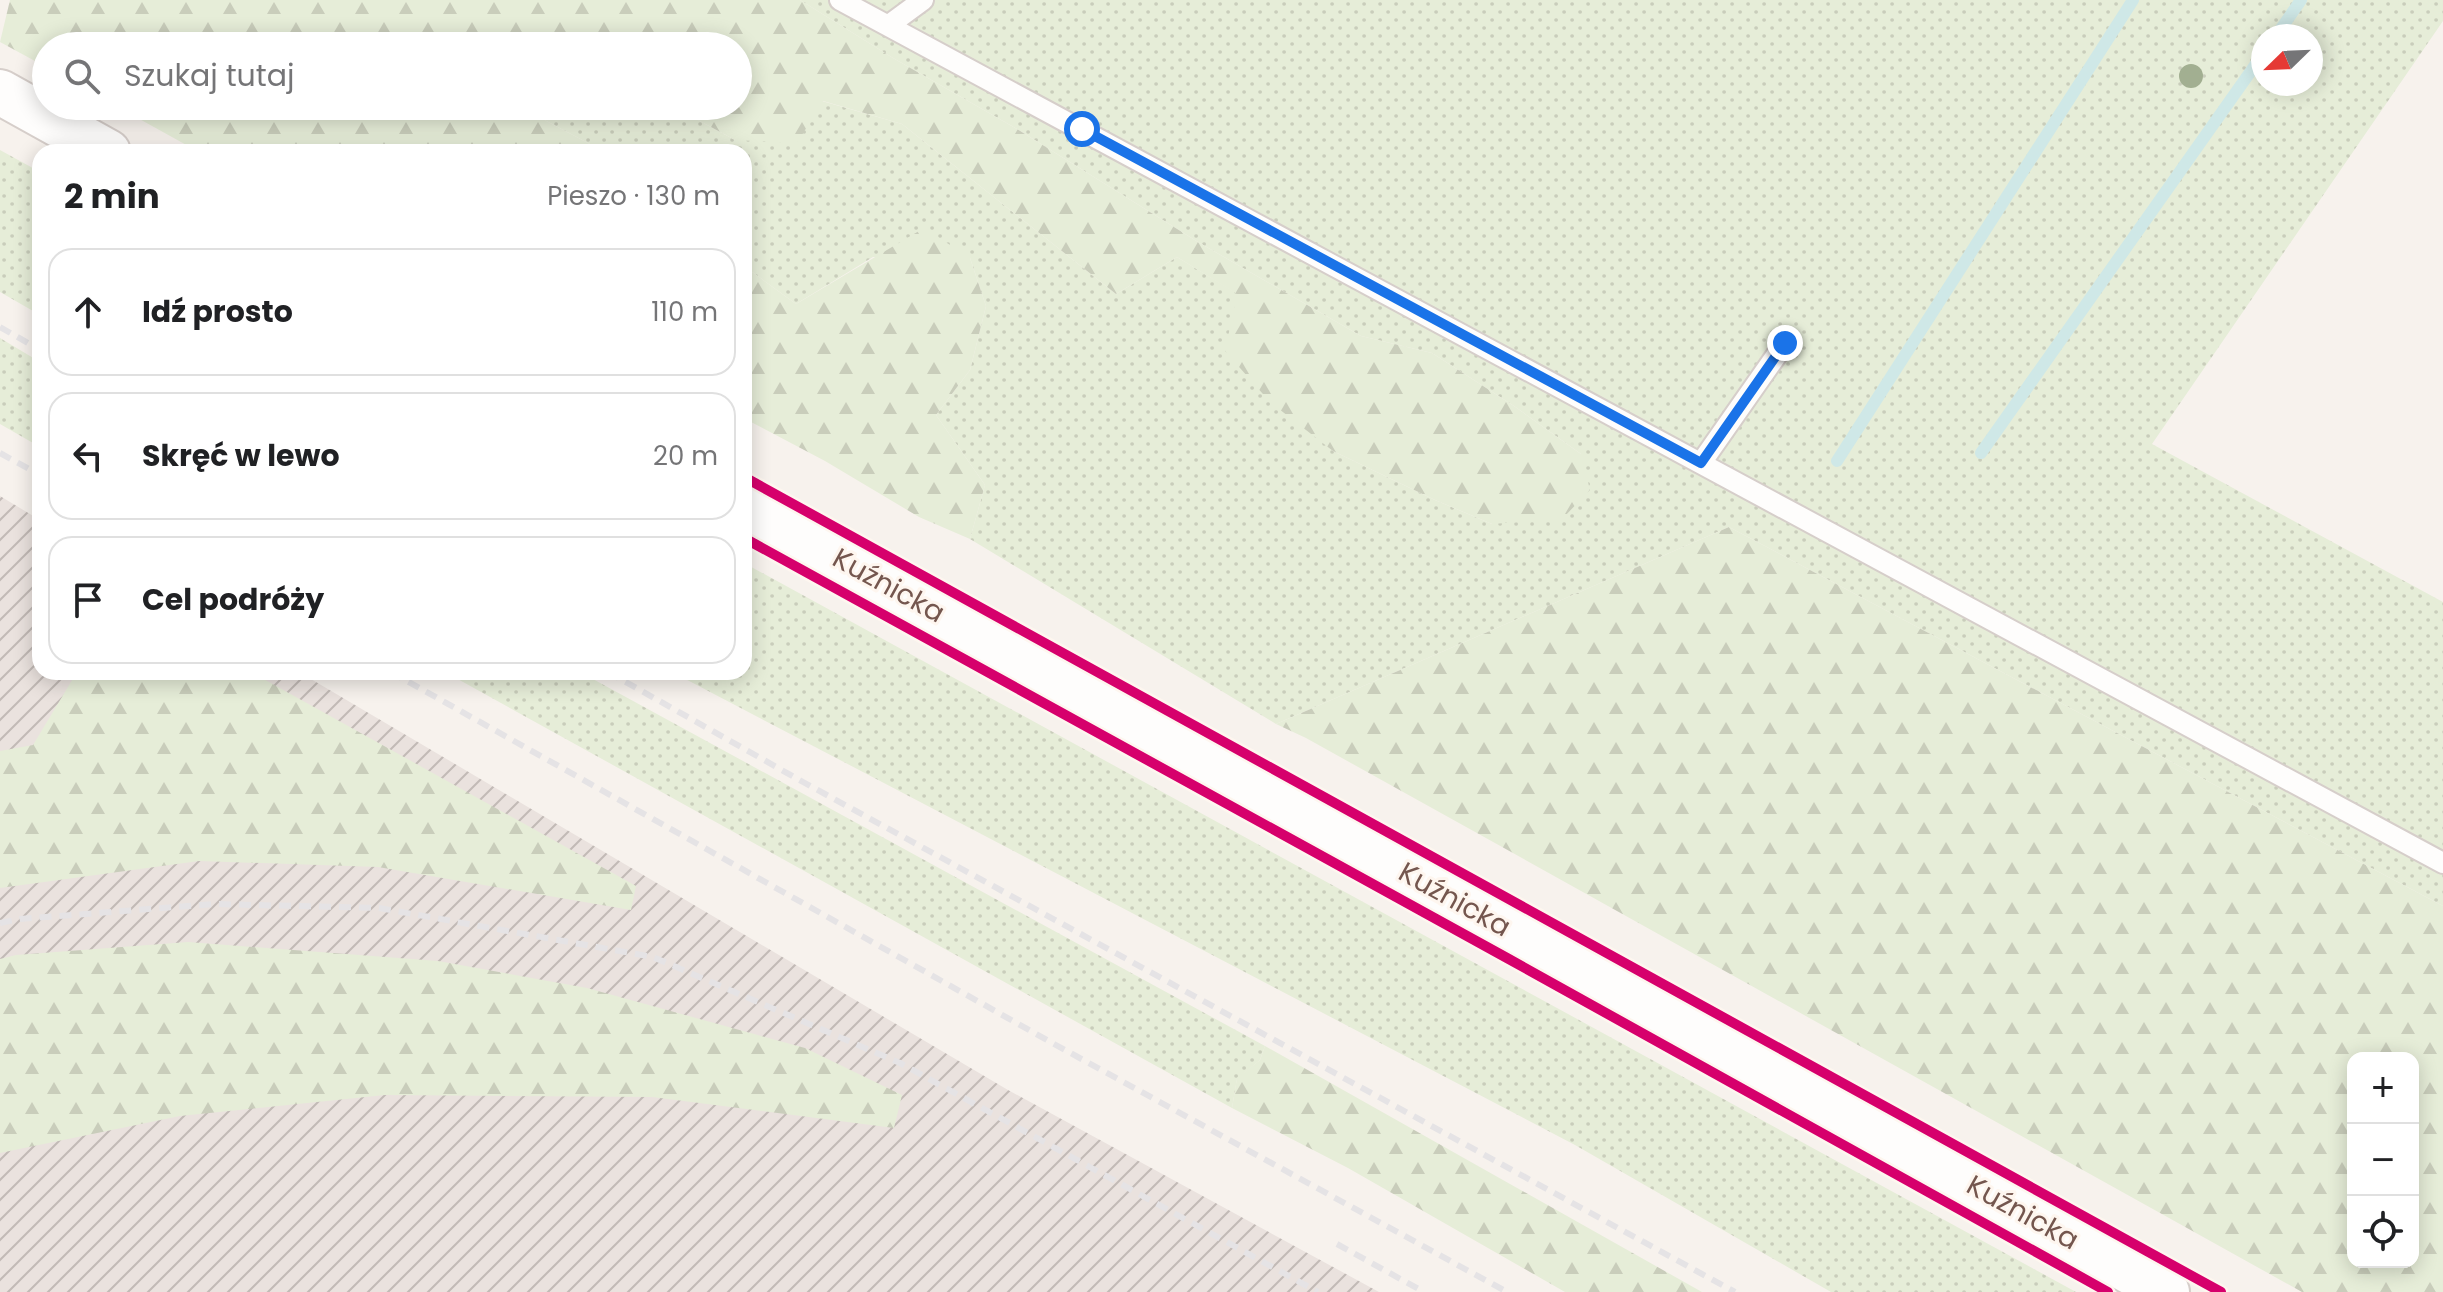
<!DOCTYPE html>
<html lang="pl">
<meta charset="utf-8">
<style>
body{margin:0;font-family:Poppins,sans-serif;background:#f6f6f6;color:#202124}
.controls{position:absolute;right:24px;bottom:24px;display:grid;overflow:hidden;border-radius:16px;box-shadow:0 4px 20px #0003}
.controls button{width:72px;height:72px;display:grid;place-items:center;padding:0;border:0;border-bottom:2px solid #e0e0e0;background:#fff;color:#202124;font:40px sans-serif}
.compass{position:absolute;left:2251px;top:24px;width:72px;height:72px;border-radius:50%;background:#fff;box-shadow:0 4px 20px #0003;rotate:247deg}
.stop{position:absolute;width:24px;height:24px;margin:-18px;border:6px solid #1a73e8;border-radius:50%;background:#fff}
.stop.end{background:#1a73e8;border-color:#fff;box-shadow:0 2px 8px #0008}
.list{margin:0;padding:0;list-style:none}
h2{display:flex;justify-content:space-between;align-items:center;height:104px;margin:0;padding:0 32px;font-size:34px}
h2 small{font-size:26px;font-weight:400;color:#757577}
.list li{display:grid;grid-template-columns:52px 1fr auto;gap:24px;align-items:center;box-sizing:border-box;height:128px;margin:0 16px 16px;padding:0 16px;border:2px solid #e0e0e0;border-radius:24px}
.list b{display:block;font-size:30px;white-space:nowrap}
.list em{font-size:26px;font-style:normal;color:#757577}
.icon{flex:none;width:44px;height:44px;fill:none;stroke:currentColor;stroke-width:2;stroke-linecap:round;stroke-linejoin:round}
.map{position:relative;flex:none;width:2443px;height:1292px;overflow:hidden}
.search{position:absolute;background:#fff;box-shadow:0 4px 20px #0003;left:32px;top:32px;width:720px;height:88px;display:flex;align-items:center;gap:20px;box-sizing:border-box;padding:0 28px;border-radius:44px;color:#757577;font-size:30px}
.panel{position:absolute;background:#fff;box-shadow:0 4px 20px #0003;left:32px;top:144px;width:720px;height:536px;border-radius:24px}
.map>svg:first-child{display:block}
.industrial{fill:url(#industrial-furrows)}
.grass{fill:url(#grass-dots);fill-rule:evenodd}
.forest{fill:url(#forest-firs);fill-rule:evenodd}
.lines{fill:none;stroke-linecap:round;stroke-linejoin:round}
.stream{stroke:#cfe8e7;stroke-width:12}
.service-casing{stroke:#d6ceca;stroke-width:24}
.tertiary-casing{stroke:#d6ceca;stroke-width:48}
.service{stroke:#fefdfc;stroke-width:20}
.tertiary{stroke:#fefdfc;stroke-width:44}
.rail{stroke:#e5e3e5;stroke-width:6;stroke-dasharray:12 8;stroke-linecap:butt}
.cycleway-casing{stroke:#fef6ef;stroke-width:15}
.cycleway{stroke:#d6006c;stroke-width:10}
.tree{fill:#a2af91}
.route{stroke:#1a73e8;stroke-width:10}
.labels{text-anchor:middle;stroke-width:6;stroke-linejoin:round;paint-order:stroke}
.street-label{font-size:28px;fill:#74564e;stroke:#fef6ef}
</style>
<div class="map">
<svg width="2443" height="1292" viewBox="0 0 2443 1292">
<defs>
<pattern id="industrial-furrows" width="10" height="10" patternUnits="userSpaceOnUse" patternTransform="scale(2)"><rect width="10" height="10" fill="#eae2de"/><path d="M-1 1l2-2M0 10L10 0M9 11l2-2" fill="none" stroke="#c2bab6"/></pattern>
<pattern id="grass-dots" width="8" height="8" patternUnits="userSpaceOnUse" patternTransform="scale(2)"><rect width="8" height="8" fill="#e6edd8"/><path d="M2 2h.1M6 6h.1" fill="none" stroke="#c9cdbb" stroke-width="1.8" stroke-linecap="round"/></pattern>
<pattern id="forest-firs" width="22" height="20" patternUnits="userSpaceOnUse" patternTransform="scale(2)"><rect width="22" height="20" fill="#e6edd8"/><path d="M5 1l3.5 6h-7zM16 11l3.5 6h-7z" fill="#c9cdbb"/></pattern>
</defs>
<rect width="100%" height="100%" fill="#f7f2ed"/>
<path class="industrial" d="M0 496 40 520V672H299L1008 1090 1379 1292H0Z"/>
<path class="grass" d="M800 0H2443V21L2152 444 2443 602V906L1729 527 1276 724 970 539 985 485 936 415 970 370 986 306 970 258 873 257 796 304 744 266V152H605L518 106H672L735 140 822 101 902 124 1116 294 1177 257 1238 294 1226 351 1333 451 1435 500 1492 524 1581 454 1514 406 1432 353 1361 336 1198 242 1017 129 893 58ZM2263 36H2311V84H2263Z
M0 150 40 172V315L0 292Z
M0 338 40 362V447L0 424Z
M744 563 2076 1292H1831L1575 1145 672 672H744Z
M445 672H580L1265 1046 1260 1060 1237 1079 1232 1108Z"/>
<path class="forest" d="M10 0H800L893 58 1017 129 1198 242 1361 336 1432 353 1514 406 1581 454 1590 490 1562 519 1492 524 1435 500 1333 451 1270 402 1225 351 1237 294 1177 257 1116 294 902 124 823 101 797 143 735 140 672 106H738V46H46V67L0 42Z
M116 106H518L605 152H199Z
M924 228 970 258 986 306 970 370 936 415 985 485 970 539 919 517 825 461 751 422H744V266L796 304Z
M1729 527 2443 906V1292H2302L1306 738 1276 724ZM2413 1058V1262H2353V1058Z
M77 672H251L636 886 631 910 378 867 199 861 0 888V751L33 745Z
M188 942 438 961 587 988 805 1048 902 1095 894 1128 652 1097 385 1095 180 1116 0 1153V959L16 955Z
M1265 1046 1702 1292H1565L1348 1168 1232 1108 1237 1078 1260 1060Z"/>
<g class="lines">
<path class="stream" d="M2276 36 2301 0
M1981 453 2263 54
M1837 461 2133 0"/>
<defs>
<path id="service" d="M840 0 2443 863
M889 25 923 0
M1701 463 1785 343"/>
<path id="tertiary" d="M0 92 108 152
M744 505 2167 1292"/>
</defs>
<use href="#service" class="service-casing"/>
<use href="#tertiary" class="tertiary-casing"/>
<use href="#service" class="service"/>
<use href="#tertiary" class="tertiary"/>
<path class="rail" d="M0 327 40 350
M0 453 40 475
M391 672 1054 1044 1507 1292
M608 672 803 782 1735 1292
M0 923 20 919 214 904 379 908 653 957 900 1063 1318 1292
M1337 1244 1424 1292"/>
<defs>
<path id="cycleway" d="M744 477 2221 1292
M744 538 1507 958 2108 1292"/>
</defs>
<use href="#cycleway" class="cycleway-casing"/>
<use href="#cycleway" class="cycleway"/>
</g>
<circle class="tree" cx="2191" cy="76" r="12"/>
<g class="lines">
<path class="route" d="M1082 129 1701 463 1785 343"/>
</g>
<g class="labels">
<g class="street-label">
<text transform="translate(889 585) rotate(29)" y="10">Kuźnicka</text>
<text transform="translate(1455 899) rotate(29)" y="10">Kuźnicka</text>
<text transform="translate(2023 1212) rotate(29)" y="10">Kuźnicka</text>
</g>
</g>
</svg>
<div class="controls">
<button>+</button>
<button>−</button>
<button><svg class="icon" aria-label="locate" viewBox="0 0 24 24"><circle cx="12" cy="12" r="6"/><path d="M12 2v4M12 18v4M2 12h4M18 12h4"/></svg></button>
</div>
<svg class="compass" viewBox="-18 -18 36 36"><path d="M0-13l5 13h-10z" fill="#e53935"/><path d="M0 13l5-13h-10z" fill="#757577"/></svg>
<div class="stop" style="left:1082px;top:129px"></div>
<div class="stop end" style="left:1785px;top:343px"></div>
<div class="search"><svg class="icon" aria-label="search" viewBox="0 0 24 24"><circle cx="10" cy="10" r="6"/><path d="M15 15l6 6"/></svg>Szukaj tutaj</div>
<section class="panel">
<h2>2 min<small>Pieszo · 130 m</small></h2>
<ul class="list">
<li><svg class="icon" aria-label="ahead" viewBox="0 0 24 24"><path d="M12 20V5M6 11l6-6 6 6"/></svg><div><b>Idź prosto</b></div><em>110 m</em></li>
<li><svg class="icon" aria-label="left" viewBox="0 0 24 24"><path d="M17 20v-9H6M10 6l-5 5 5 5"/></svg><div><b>Skręć w lewo</b></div><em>20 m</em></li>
<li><svg class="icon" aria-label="arrive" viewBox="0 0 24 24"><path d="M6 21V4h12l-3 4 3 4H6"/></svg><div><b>Cel podróży</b></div></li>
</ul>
</section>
</div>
